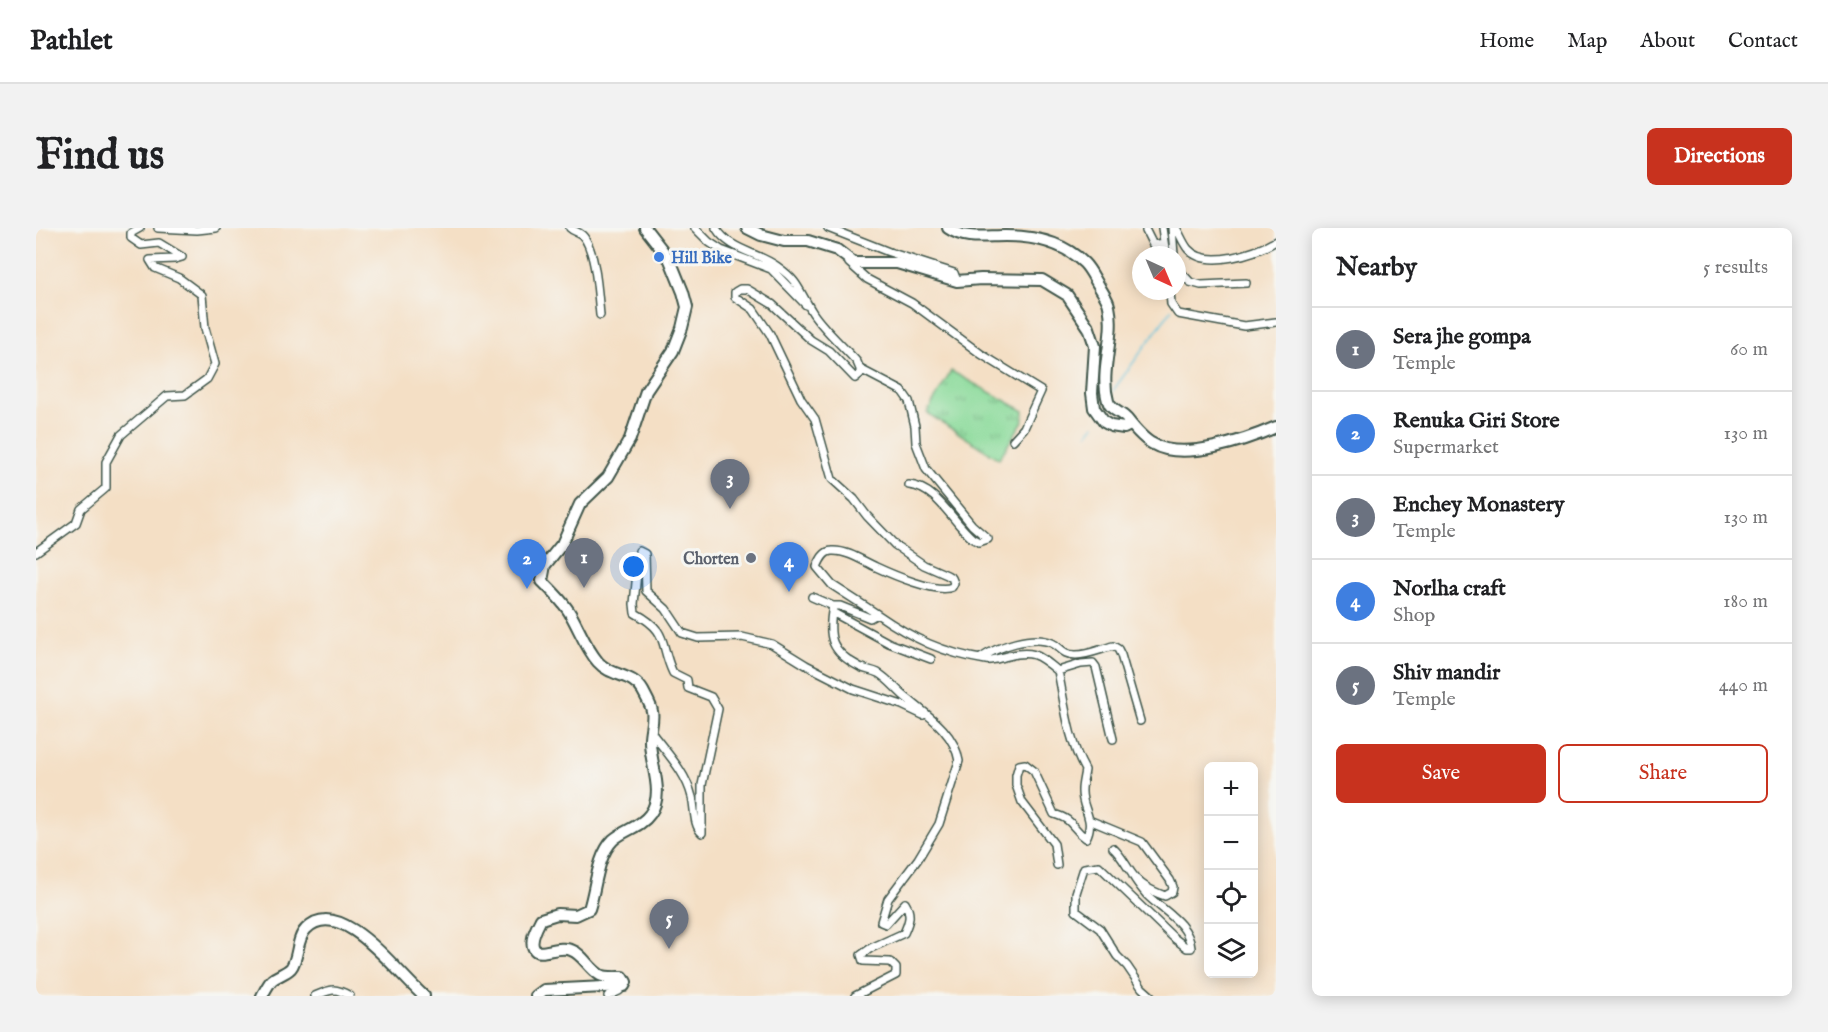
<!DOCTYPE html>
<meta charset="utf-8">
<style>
body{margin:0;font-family:"IM FELL English",serif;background:#f2f2f2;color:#202124}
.controls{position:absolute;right:18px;bottom:18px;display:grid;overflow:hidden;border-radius:9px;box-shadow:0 3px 15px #0003}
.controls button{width:54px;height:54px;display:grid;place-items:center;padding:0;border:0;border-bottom:2px solid #e0e0e0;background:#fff;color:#202124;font:30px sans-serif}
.compass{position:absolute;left:1096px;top:18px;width:54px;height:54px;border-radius:50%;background:#fff;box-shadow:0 3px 15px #0003;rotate:136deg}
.you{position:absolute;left:598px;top:339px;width:21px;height:21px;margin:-15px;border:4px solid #fff;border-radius:50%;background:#1a73e8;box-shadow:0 0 0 9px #1a73e833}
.badge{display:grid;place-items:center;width:39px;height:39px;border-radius:50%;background:#c8321e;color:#fff;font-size:20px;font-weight:700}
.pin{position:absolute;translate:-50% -50px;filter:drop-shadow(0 2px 3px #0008)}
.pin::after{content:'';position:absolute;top:32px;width:21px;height:18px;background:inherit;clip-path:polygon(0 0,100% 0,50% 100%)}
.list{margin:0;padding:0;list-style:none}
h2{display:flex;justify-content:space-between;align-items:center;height:78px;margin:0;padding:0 24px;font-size:26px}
h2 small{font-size:20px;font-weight:400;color:#757577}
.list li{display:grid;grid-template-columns:39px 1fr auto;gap:18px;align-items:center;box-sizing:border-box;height:84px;padding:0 24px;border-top:2px solid #e0e0e0}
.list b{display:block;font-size:22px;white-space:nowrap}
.list p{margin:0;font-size:20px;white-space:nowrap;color:#757577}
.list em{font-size:20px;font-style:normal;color:#757577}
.actions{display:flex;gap:12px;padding:18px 24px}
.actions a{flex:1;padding:14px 0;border:2px solid #c8321e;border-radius:9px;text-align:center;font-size:21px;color:#c8321e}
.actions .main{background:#c8321e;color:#fff}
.icon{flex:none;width:33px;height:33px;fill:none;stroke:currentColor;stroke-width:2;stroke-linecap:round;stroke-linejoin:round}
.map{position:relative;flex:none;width:1240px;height:768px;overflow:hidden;border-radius:9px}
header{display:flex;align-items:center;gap:36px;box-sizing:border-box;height:84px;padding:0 30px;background:#fff;border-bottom:2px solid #e0e0e0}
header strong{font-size:28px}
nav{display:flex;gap:33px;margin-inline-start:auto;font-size:21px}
.intro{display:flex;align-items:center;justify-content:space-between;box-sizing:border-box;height:144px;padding:0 36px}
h1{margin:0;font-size:42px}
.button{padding:15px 27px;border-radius:9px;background:#c8321e;color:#fff;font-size:21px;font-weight:700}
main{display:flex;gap:36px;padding:0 36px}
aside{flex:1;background:#fff;border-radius:9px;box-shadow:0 3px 15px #0003}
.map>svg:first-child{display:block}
.park{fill:url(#park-tufts);stroke:#548c67;stroke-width:1.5}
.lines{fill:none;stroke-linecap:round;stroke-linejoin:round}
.stream{stroke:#5dc1db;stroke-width:1.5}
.minor-casing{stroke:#3f554a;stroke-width:10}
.primary-casing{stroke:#3f554a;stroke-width:14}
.minor{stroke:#fff;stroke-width:7}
.primary{stroke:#fff;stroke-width:10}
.shop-dot{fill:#3f7fe0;stroke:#f6f6f2;stroke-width:2}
.worship-dot{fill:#6b7280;stroke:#f6f6f2;stroke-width:2}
.labels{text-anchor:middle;stroke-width:6;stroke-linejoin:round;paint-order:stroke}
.shop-label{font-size:16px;font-weight:bold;fill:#366cbe;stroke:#f6f6f2;text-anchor:start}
.worship-label{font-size:16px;font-weight:bold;fill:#5b616d;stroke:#f6f6f2;text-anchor:end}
</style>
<header>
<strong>Pathlet</strong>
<nav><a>Home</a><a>Map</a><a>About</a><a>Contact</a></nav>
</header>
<div class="intro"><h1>Find us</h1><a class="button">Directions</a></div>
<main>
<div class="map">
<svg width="1240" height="768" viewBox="0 0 1240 768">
<defs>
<pattern id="park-tufts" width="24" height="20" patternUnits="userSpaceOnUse" patternTransform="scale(1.5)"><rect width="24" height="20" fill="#8ada9a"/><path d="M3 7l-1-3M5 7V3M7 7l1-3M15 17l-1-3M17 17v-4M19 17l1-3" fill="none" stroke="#70b27e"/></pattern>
</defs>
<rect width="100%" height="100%" fill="#f6f6f2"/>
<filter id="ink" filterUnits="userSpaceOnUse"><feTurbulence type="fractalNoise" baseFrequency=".0167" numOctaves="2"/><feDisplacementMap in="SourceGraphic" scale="12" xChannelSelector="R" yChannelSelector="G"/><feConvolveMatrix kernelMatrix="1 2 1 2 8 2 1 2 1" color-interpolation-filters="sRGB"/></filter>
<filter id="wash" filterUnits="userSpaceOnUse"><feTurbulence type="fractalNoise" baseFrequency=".008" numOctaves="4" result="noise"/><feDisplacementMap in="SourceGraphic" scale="24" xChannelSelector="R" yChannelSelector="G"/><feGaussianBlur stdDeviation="1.35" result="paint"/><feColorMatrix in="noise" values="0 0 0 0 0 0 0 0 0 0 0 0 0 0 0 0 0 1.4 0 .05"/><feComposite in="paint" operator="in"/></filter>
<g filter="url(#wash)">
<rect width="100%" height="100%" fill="#f4dfc5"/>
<path class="park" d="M915 143 988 183 987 193 963 231 891 185Z"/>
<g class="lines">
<path class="stream" d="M1076 164 1136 81
M1052 206 1059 197"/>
</g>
</g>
<g filter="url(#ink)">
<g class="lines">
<defs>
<path id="minor" d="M122 0 161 2 180 0
M534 0C537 3 543 4 546 7 560 21 562 67 564 87
M659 0 673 14 685 22 735 41 770 77
M680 0C694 23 722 24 742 39 763 54 762 61 775 82 784 98 808 119 821 134L824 141V146L819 150 793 123 775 112 736 76 711 61H704L699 64V69L717 81 734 106 765 171 779 191 796 251 818 271 831 288 859 317 888 337 911 347 916 350 918 355 916 359C901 366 855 346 840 339 827 333 811 322 796 323 788 323 784 332 781 339L796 357 841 386 834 390 804 378H797C791 410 795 424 824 439 830 442 836 442 842 445 851 450 859 460 867 467 888 485 918 502 923 533L903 596 882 631 852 671 845 694 850 696 869 675C876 686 873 694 868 705L835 720 825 727 827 733 854 734 860 740V747L819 768
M792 0 853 24 918 45 921 53
M1126 0 1130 27
M1136 0 1138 27
M1140 0C1144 6 1147 15 1152 21 1170 42 1220 25 1240 13
M1110 3 1117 17 1128 15
M813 35 831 51 876 75 945 126 1005 163 988 200 977 212
M1141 40 1154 54 1165 57 1210 55
M1134 63 1135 76 1142 86 1208 98 1240 94
M824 141 866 163 873 173 879 198 880 215 890 241 936 297 952 311 943 314 937 311C916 294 902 260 873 257
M0 324 40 295 45 281 70 260V234L85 207 131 168 149 167 171 151 179 136 169 100 166 67 143 50 119 40 114 32 139 31 146 29 123 15 105 17 95 10V5L104 0
M776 369 797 378
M796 384 853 415 895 431
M841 386C877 411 907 425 950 432 956 433 963 430 968 429 995 421 1002 426 1022 443 1029 477 1032 512 1049 542 1048 549 1046 556 1046 562 1045 581 1060 591 1050 610 1035 600 1039 592 1018 586L998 543 989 536 983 537 980 547V557L986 574 1018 616 1021 637
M945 430C961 419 997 406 1016 415 1025 419 1026 427 1040 427 1052 427 1065 421 1077 418L1082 421 1085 427 1104 493
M1022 443 1045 436 1057 435 1060 439 1077 511
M615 504C630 524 650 544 656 569 659 580 657 597 666 605V557L682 481 675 469 652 460 651 452 637 445C623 415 634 404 599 385L598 376 603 323 609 326 610 363 630 381 646 405 662 410 706 409 736 416 770 437 817 461 866 477 887 487
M1053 592 1106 614 1134 652 1137 659 1136 664 1129 668C1118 664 1104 658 1097 647 1090 638 1086 628 1077 620
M1097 648C1101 655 1106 661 1111 667 1127 683 1153 695 1155 720H1151L1138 710 1063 638 1048 640 1040 665V683L1064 701 1081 728 1091 738 1106 760 1115 768
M279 768C295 761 299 759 314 768
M572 768 583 763 588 758"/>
<path id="primary" d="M711 0 725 7 748 13H772L801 22 818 35H861L921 53 945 51 1006 52 1031 67 1053 100 1059 118 1056 165 1058 180 1068 194 1075 198 1088 200 1094 197
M912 0C929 12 948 8 969 8 998 8 1027 14 1048 35 1054 41 1058 50 1063 58 1066 64 1072 71 1073 78 1080 109 1063 142 1072 173 1074 182 1085 184 1091 191 1098 200 1107 211 1117 216 1147 234 1210 212 1240 199
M226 768C229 763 232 756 236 752 242 747 249 746 255 740 263 730 260 711 270 701 305 665 364 749 388 768
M500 768 508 762 588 758 590 754 587 749C580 749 570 750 564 747 552 740 547 726 535 722 523 717 505 728 499 722 492 714 501 699 505 691L521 686 540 687 553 681C560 660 561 628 577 612 588 602 605 599 614 586 630 564 613 535 614 511 614 502 618 492 616 483 615 477 610 469 607 463 597 445 575 449 562 434 550 420 544 403 535 387 528 374 516 363 506 353L509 337 526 316 544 276 572 249 594 211 610 163 637 123 646 100 651 79 647 64 634 32 609 0"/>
</defs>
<use href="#minor" class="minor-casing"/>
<use href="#primary" class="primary-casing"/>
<use href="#minor" class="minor"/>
<use href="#primary" class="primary"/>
</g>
</g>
<circle class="shop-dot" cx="623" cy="29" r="6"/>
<circle class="worship-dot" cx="715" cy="330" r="6"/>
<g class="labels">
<g class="shop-label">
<text x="635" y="35">Hill Bike</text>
</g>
<g class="worship-label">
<text x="703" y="336">Chorten</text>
</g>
</g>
</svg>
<div class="controls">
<button>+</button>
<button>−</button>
<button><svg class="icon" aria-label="locate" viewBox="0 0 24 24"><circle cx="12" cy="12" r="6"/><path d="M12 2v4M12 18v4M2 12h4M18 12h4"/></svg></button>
<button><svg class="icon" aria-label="layers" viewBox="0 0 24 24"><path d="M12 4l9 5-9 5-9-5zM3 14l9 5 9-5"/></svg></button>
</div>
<svg class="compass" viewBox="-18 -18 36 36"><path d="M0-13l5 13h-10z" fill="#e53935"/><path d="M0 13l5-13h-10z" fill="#757577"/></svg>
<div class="you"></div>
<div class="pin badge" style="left:548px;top:360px;background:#6b7280">1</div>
<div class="pin badge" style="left:491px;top:361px;background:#3f7fe0">2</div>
<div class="pin badge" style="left:694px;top:281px;background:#6b7280">3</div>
<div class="pin badge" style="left:753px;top:364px;background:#3f7fe0">4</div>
<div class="pin badge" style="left:633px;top:721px;background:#6b7280">5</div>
</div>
<aside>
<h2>Nearby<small>5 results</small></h2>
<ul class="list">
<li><span class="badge" style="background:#6b7280">1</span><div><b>Sera jhe gompa</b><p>Temple</p></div><em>60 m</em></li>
<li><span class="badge" style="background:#3f7fe0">2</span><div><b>Renuka Giri Store</b><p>Supermarket</p></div><em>130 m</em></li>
<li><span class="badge" style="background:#6b7280">3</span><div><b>Enchey Monastery</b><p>Temple</p></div><em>130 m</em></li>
<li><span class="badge" style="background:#3f7fe0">4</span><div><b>Norlha craft</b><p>Shop</p></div><em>180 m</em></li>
<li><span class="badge" style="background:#6b7280">5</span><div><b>Shiv mandir</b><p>Temple</p></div><em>440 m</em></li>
</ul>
<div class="actions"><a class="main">Save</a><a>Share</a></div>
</aside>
</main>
